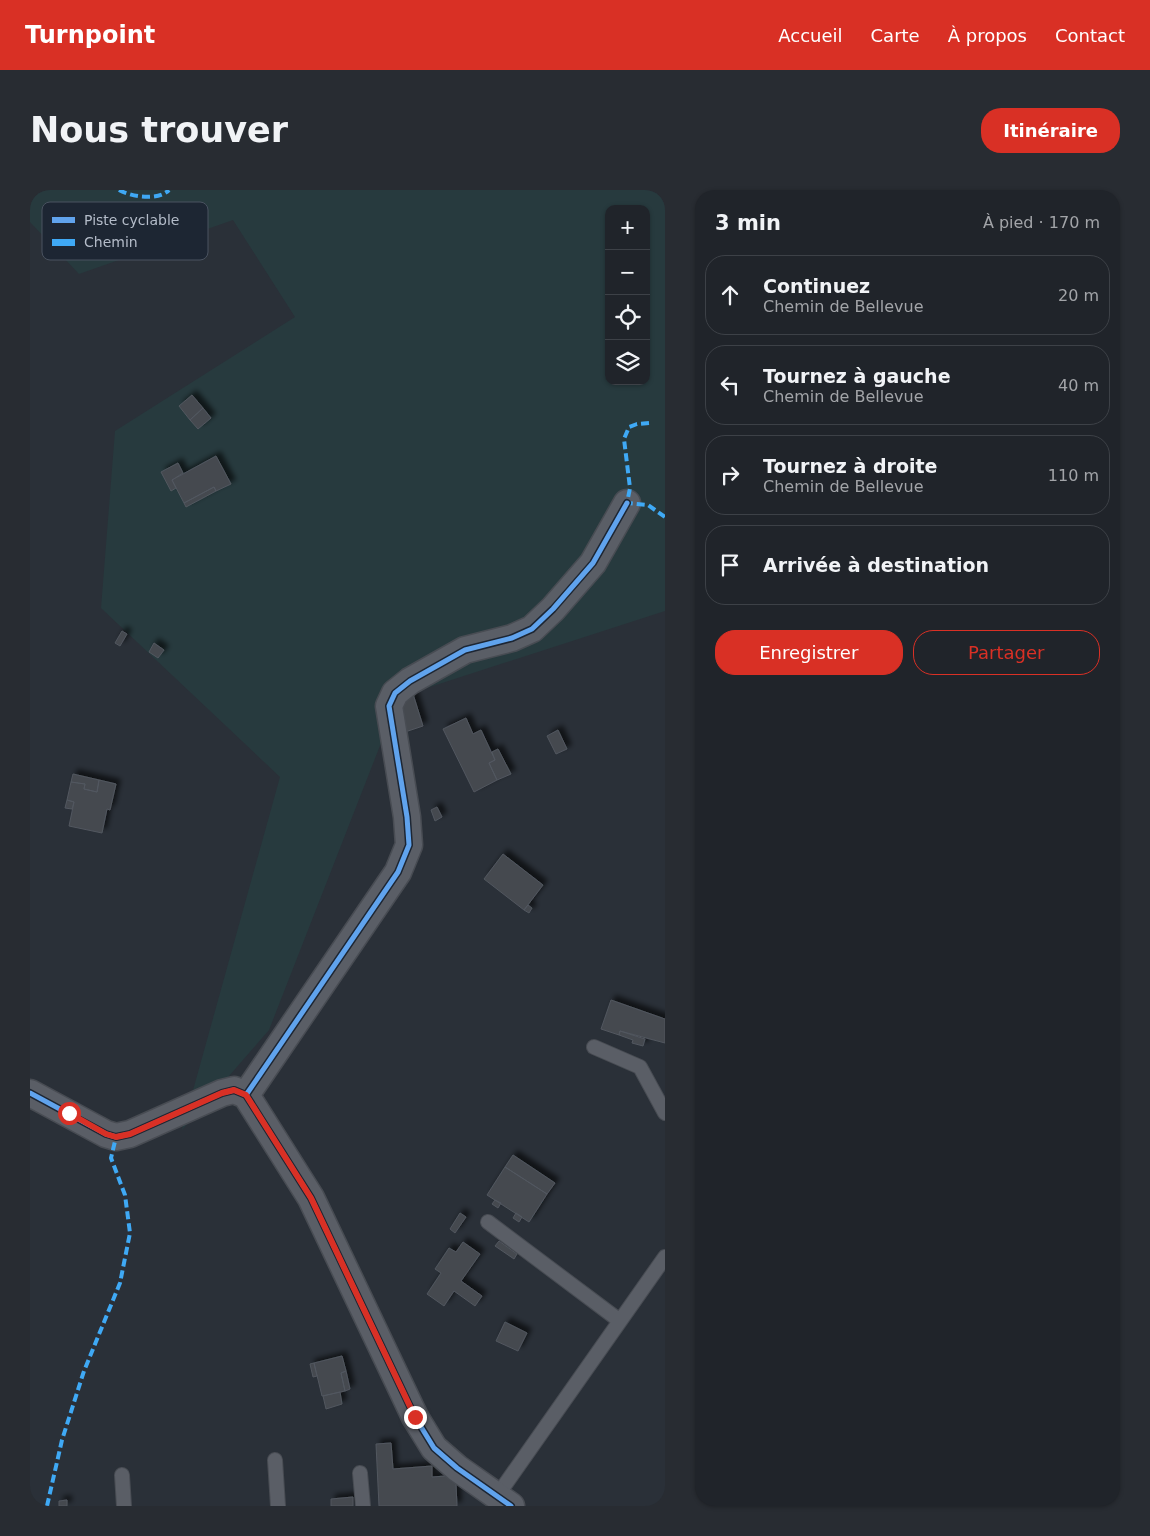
<!DOCTYPE html>
<html lang="fr">
<meta charset="utf-8">
<style>
body{margin:0;font-family:"DejaVu Sans",sans-serif;background:#282c32;color:#f1f3f6}
.controls{position:absolute;right:15px;top:15px;display:grid;overflow:hidden;border-radius:10px;box-shadow:0 1px 4px #0004}
.controls button{width:45px;height:45px;display:grid;place-items:center;padding:0;border:0;border-bottom:1px solid #3d4147;background:#20242a;color:#f1f3f6;font:25px sans-serif}
.stop{position:absolute;width:15px;height:15px;margin:-11px;border:4px solid #d93025;border-radius:50%;background:#fff}
.stop.end{background:#d93025;border-color:#fff;box-shadow:0 1px 5px #0008}
.list{margin:0;padding:0;list-style:none}
h2{display:flex;justify-content:space-between;align-items:center;height:65px;margin:0;padding:0 20px;font-size:21px}
h2 small{font-size:16px;font-weight:400;color:#a2a4a8}
.list li{display:grid;grid-template-columns:32px 1fr auto;gap:15px;align-items:center;box-sizing:border-box;height:80px;margin:0 10px 10px;padding:0 10px;border:1px solid #3d4147;border-radius:20px}
.list b{display:block;font-size:19px;white-space:nowrap}
.list p{margin:0;font-size:16px;white-space:nowrap;color:#a2a4a8}
.list em{font-size:16px;font-style:normal;color:#a2a4a8}
.actions{display:flex;gap:10px;padding:15px 20px}
.actions a{flex:1;padding:11px 0;border:1px solid #d93025;border-radius:20px;text-align:center;font-size:18px;color:#d93025}
.actions .main{background:#d93025;color:#fff}
.icon{flex:none;width:28px;height:28px;fill:none;stroke:currentColor;stroke-width:2;stroke-linecap:round;stroke-linejoin:round}
.map{position:relative;flex:none;width:635px;height:1316px;overflow:hidden;border-radius:20px}
header{display:flex;align-items:center;gap:30px;box-sizing:border-box;height:70px;padding:0 25px;background:#d93025;color:#fff}
header strong{font-size:24px}
nav{display:flex;gap:28px;margin-inline-start:auto;font-size:18px}
.intro{display:flex;align-items:center;justify-content:space-between;box-sizing:border-box;height:120px;padding:0 30px}
h1{margin:0;font-size:35px}
.button{padding:12px 22px;border-radius:20px;background:#d93025;color:#fff;font-size:18px;font-weight:700}
main{display:flex;gap:30px;padding:0 30px}
aside{flex:1;background:#20242a;border-radius:20px;box-shadow:0 1px 4px #0004}
.map>svg:first-child{display:block}
.green{fill:#273a3e;fill-rule:evenodd}
.building{fill:#444950;stroke:#52575f;filter:url(#shadow)}
.lines{fill:none;stroke-linecap:round;stroke-linejoin:round}
.lane-casing{stroke:#484c53;stroke-width:16}
.street-casing{stroke:#484c53;stroke-width:29}
.lane{stroke:#5a5e66;stroke-width:14}
.street{stroke:#5a5e66;stroke-width:26}
.quiet{stroke:#3fa9f5;stroke-width:4;stroke-dasharray:8 4;stroke-linecap:butt}
.cycleway-casing{stroke:#1d2633;stroke-width:8}
.cycleway{stroke:#60a3ed;stroke-width:5}
.route{stroke:#d93025;stroke-width:6}
.key{fill:#1d2633;stroke:#4a5360;stroke-width:1}
.key-label{font-size:14px;fill:#b4bcc9}
</style>
<header>
<strong>Turnpoint</strong>
<nav><a>Accueil</a><a>Carte</a><a>À propos</a><a>Contact</a></nav>
</header>
<div class="intro"><h1>Nous trouver</h1><a class="button">Itinéraire</a></div>
<main>
<div class="map">
<svg width="635" height="1316" viewBox="0 0 635 1316">
<defs>
<filter id="shadow"><feDropShadow dx="4.5" dy="-4.5" stdDeviation="2.5" flood-color="#0009"/></filter>
</defs>
<rect width="100%" height="100%" fill="#2a3038"/>
<path class="green" d="M0 0H635V421L369 507 239 840 152 940 250 587 71 418 85 241 265 127 203 30 49 84 0 32ZM579 19H616V191H579Z"/>
<path class="building" d="M162 205 173 218 160 230 149 216Z
M173 218 181 228 168 239 160 230Z
M186 266 201 294 186 301 184 297 154 313 142 290Z
M148 273 153 283 142 290 146 298 141 301 131 282Z
M184 297 186 301 156 317 154 313Z
M92 441 97 444 90 456 85 453Z
M124 453 134 460 128 468 119 462Z
M383 504 393 536 375 542 369 511Z
M436 528 443 544 451 540 465 570 459 573 467 590 444 602 413 539Z
M528 540 537 559 526 564 517 546Z
M468 559 481 584 467 590 459 573 465 570 462 562Z
M43 584 69 590 67 602 54 599 55 594 41 592Z
M69 590 86 594 80 620 77 619 72 643 39 636 44 612 37 610 41 592 55 594 54 599 67 602Z
M37 610 44 612 42 619 35 618Z
M407 617 412 627 405 631 401 620Z
M473 664 513 695 494 720 454 689Z
M498 715 502 718 499 723 494 720Z
M581 810 635 829V853L590 841 589 845 571 839Z
M590 841 615 849 613 856 602 853 603 850 589 845Z
M483 965 525 993 517 1004 475 977Z
M475 977 517 1004 499 1032 457 1005Z
M465 1010 471 1013 468 1018 462 1014Z
M430 1023 436 1027 425 1043 420 1039Z
M486 1023 492 1027 489 1032 483 1028Z
M469 1051 487 1064 484 1069 465 1056Z
M433 1052 450 1064 431 1091 452 1106 445 1116 424 1101 414 1116 397 1104 411 1083 405 1079 419 1058 426 1062Z
M475 1132 497 1143 488 1161 466 1151Z
M312 1166 316 1181 311 1183 315 1201 292 1206 284 1173Z
M284 1173 287 1186 283 1187 280 1174Z
M316 1181 320 1199 315 1201 311 1183Z
M310 1202 312 1214 296 1219 293 1206Z
M361 1253 363 1279 402 1276V1287L416 1286 426 1294 427 1316H349L346 1254Z
M323 1307V1316H301V1309Z
M37 1310V1316H29V1311Z"/>
<g class="lines">
<defs>
<path id="lane" d="M564 857 610 877 635 923
M458 1032 590 1131
M245 1270 248 1316
M330 1283 333 1316
M92 1285 94 1316
M467 1306 635 1067"/>
<path id="street" d="M0 903 76 944 86 947 100 944 192 903 204 900 216 905 281 1008 385 1227 404 1258 427 1278 481 1316
M216 905 368 682 379 655 377 627 359 516 365 503 380 491 435 460 482 448 502 439 523 419 563 373 597 313"/>
</defs>
<use href="#lane" class="lane-casing"/>
<use href="#street" class="street-casing"/>
<use href="#lane" class="lane"/>
<use href="#street" class="street"/>
<path class="quiet" d="M89 0C102 7 128 11 139 0
M619 233 607 234 599 237 594 249 600 298 597 313 618 315 635 327
M17 1316 32 1250 54 1181 90 1093 100 1043 95 1005 81 968 86 947"/>
<defs>
<path id="cycleway" d="M0 903 76 944 86 947 100 944 192 903 204 900 216 905 281 1008 385 1227 404 1258 427 1278 481 1316
M216 905 368 682 379 655 377 627 359 516 365 503 380 491 435 460 482 448 502 439 523 419 563 373 597 313"/>
</defs>
<use href="#cycleway" class="cycleway-casing"/>
<use href="#cycleway" class="cycleway"/>
</g>
<g class="lines">
<path class="route" d="M39 923 76 944 86 947 100 944 192 903 204 900 216 905 281 1008 385 1227"/>
</g>
<rect x="12" y="12" width="166" height="58" rx="8" class="key"/>
<rect x="22" y="27" width="23" height="6" fill="#60a3ed"/>
<rect x="22" y="49" width="23" height="7" fill="#3fa9f5"/>
<g class="key-label">
<text x="54" y="35">Piste cyclable</text>
<text x="54" y="57">Chemin</text>
</g>
</svg>
<div class="controls">
<button>+</button>
<button>−</button>
<button><svg class="icon" aria-label="locate" viewBox="0 0 24 24"><circle cx="12" cy="12" r="6"/><path d="M12 2v4M12 18v4M2 12h4M18 12h4"/></svg></button>
<button><svg class="icon" aria-label="layers" viewBox="0 0 24 24"><path d="M12 4l9 5-9 5-9-5zM3 14l9 5 9-5"/></svg></button>
</div>
<div class="stop" style="left:39px;top:923px"></div>
<div class="stop end" style="left:385px;top:1227px"></div>
</div>
<aside>
<h2>3 min<small>À pied · 170 m</small></h2>
<ul class="list">
<li><svg class="icon" aria-label="ahead" viewBox="0 0 24 24"><path d="M12 20V5M6 11l6-6 6 6"/></svg><div><b>Continuez</b><p>Chemin de Bellevue</p></div><em>20 m</em></li>
<li><svg class="icon" aria-label="left" viewBox="0 0 24 24"><path d="M17 20v-9H6M10 6l-5 5 5 5"/></svg><div><b>Tournez à gauche</b><p>Chemin de Bellevue</p></div><em>40 m</em></li>
<li><svg class="icon" aria-label="right" viewBox="0 0 24 24"><path d="M7 20v-9h11M14 6l5 5-5 5"/></svg><div><b>Tournez à droite</b><p>Chemin de Bellevue</p></div><em>110 m</em></li>
<li><svg class="icon" aria-label="arrive" viewBox="0 0 24 24"><path d="M6 21V4h12l-3 4 3 4H6"/></svg><div><b>Arrivée à destination</b></div></li>
</ul>
<div class="actions"><a class="main">Enregistrer</a><a>Partager</a></div>
</aside>
</main>
